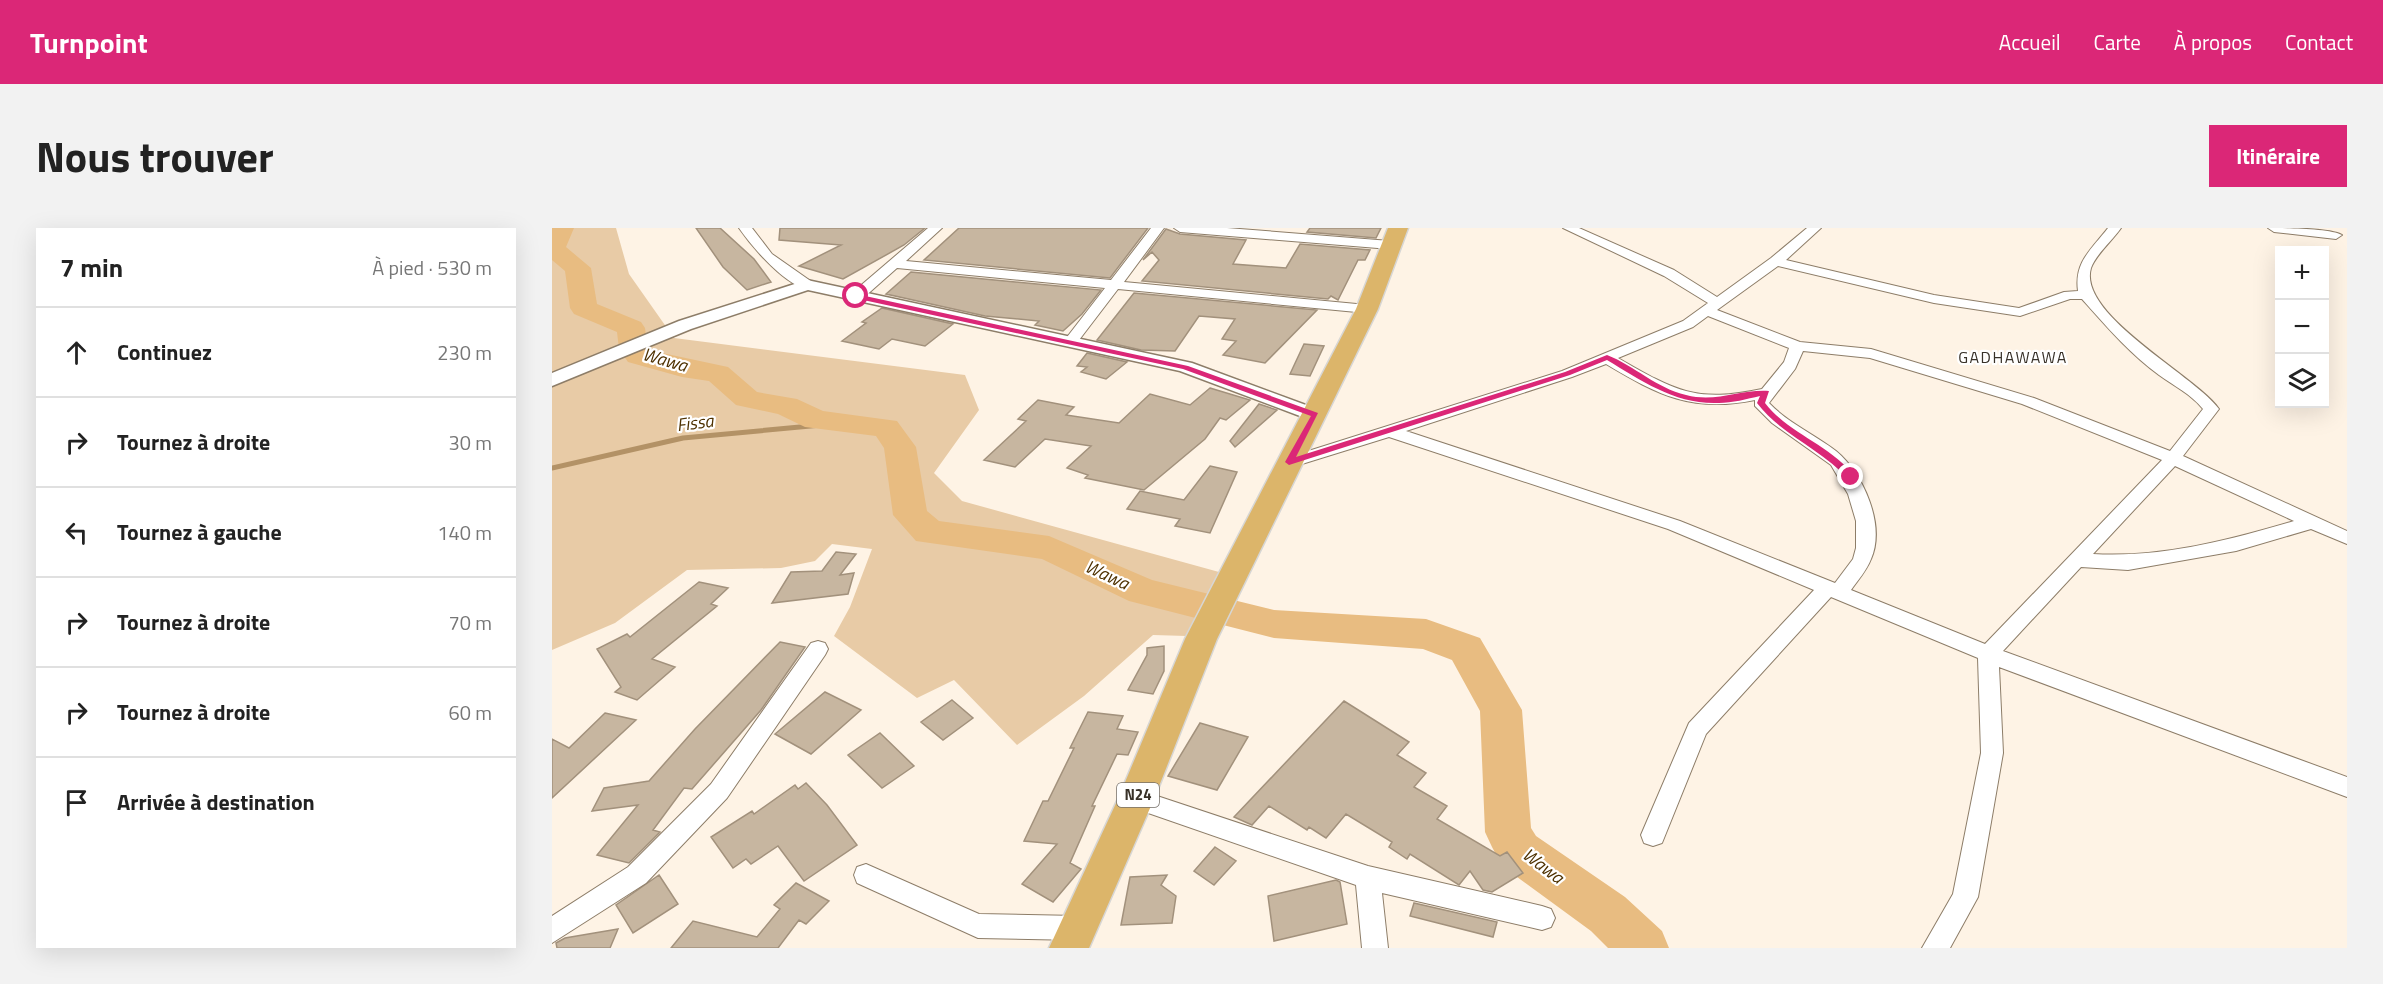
<!DOCTYPE html>
<html lang="fr">
<meta charset="utf-8">
<style>
body{margin:0;font-family:"Titillium Web",sans-serif;background:#f2f2f2;color:#222}
.controls{position:absolute;right:18px;top:18px;display:grid;overflow:hidden;border-radius:0px;box-shadow:0 6px 24px #0002}
.controls button{width:54px;height:54px;display:grid;place-items:center;padding:0;border:0;border-bottom:2px solid #e0e0e0;background:#fff;color:#222;font:30px sans-serif}
.stop{position:absolute;width:18px;height:18px;margin:-14px;border:4px solid #db2777;border-radius:50%;background:#fff}
.stop.end{background:#db2777;border-color:#fff;box-shadow:0 2px 6px #0008}
.list{margin:0;padding:0;list-style:none}
h2{display:flex;justify-content:space-between;align-items:center;height:78px;margin:0;padding:0 24px;font-size:26px}
h2 small{font-size:20px;font-weight:400;color:#767676}
.list li{display:grid;grid-template-columns:39px 1fr auto;gap:18px;align-items:center;box-sizing:border-box;height:90px;padding:0 24px;border-top:2px solid #e0e0e0}
.list b{display:block;font-size:22px;white-space:nowrap}
.list em{font-size:20px;font-style:normal;color:#767676}
.icon{flex:none;width:33px;height:33px;fill:none;stroke:currentColor;stroke-width:2;stroke-linecap:round;stroke-linejoin:round}
.map{position:relative;flex:none;width:1795px;height:720px;overflow:hidden;border-radius:0px}
header{display:flex;align-items:center;gap:36px;box-sizing:border-box;height:84px;padding:0 30px;background:#db2777;color:#fff}
header strong{font-size:28px}
nav{display:flex;gap:33px;margin-inline-start:auto;font-size:21px}
.intro{display:flex;align-items:center;justify-content:space-between;box-sizing:border-box;height:144px;padding:0 36px}
h1{margin:0;font-size:42px}
.button{padding:15px 27px;border-radius:0px;background:#db2777;color:#fff;font-size:21px;font-weight:700}
main{display:flex;gap:36px;padding:0 36px}
aside{flex:1;background:#fff;border-radius:0px;box-shadow:0 6px 24px #0002}
.map>svg:first-child{display:block}
.green{fill:#e8cba6}
.lines{fill:none;stroke-linecap:round;stroke-linejoin:round}
.stream{stroke:#b39266;stroke-width:5}
.river{fill:#e8bc81;fill-rule:evenodd}
.building{fill:#c7b6a0;stroke:#a2917c;stroke-width:1.5}
.minor-casing{stroke:#8d7d68;stroke-width:2}
.tertiary-casing{stroke:#8d7d68;stroke-width:3}
.primary-casing{stroke:#d7d6d4;stroke-width:3}
.minor{fill:#fff;fill-rule:evenodd}
.tertiary{fill:#fff;fill-rule:evenodd}
.primary{fill:#dcb56a;fill-rule:evenodd}
.route{fill:#db2777}
.labels{text-anchor:middle;stroke-width:4.5;stroke-linejoin:round;paint-order:stroke}
.shield{fill:#fff;stroke:#746f68;stroke-width:1.5}
.shield-label{font-size:15px;font-weight:bold;fill:#383128}
.far-quarter-label{font-size:16px;letter-spacing:1.5px;fill:#383128;stroke:#fff}
.water-label{font-size:18px;font-style:italic;fill:#4e3100;stroke:#fff}
</style>
<header>
<strong>Turnpoint</strong>
<nav><a>Accueil</a><a>Carte</a><a>À propos</a><a>Contact</a></nav>
</header>
<div class="intro"><h1>Nous trouver</h1><a class="button">Itinéraire</a></div>
<main>
<aside>
<h2>7 min<small>À pied · 530 m</small></h2>
<ul class="list">
<li><svg class="icon" aria-label="ahead" viewBox="0 0 24 24"><path d="M12 20V5M6 11l6-6 6 6"/></svg><div><b>Continuez</b></div><em>230 m</em></li>
<li><svg class="icon" aria-label="right" viewBox="0 0 24 24"><path d="M7 20v-9h11M14 6l5 5-5 5"/></svg><div><b>Tournez à droite</b></div><em>30 m</em></li>
<li><svg class="icon" aria-label="left" viewBox="0 0 24 24"><path d="M17 20v-9H6M10 6l-5 5 5 5"/></svg><div><b>Tournez à gauche</b></div><em>140 m</em></li>
<li><svg class="icon" aria-label="right" viewBox="0 0 24 24"><path d="M7 20v-9h11M14 6l5 5-5 5"/></svg><div><b>Tournez à droite</b></div><em>70 m</em></li>
<li><svg class="icon" aria-label="right" viewBox="0 0 24 24"><path d="M7 20v-9h11M14 6l5 5-5 5"/></svg><div><b>Tournez à droite</b></div><em>60 m</em></li>
<li><svg class="icon" aria-label="arrive" viewBox="0 0 24 24"><path d="M6 21V4h12l-3 4 3 4H6"/></svg><div><b>Arrivée à destination</b></div></li>
</ul>
</aside>
<div class="map">
<svg width="1795" height="720" viewBox="0 0 1795 720">
<rect width="100%" height="100%" fill="#fef3e5"/>
<path class="green" d="M0 0H64L77 46 122 110 413 147 427 182 382 245 410 273 667 344 635 408 601 407 532 468 465 517 402 452 365 470 282 408 298 379 320 321 280 316 263 333 229 340 135 342 63 395 0 422Z"/>
<g class="lines">
<path class="stream" d="M0 240 131 210 291 195"/>
<path class="river" d="M0 0H22L14 19 39 40 45 76 89 94 93 100 96 122 176 139 205 164 245 171 271 183 345 193 364 219 375 283 387 293 497 308 600 352 722 382 874 391 928 410 970 482 979 600 984 608 1073 669 1110 703 1117 720H1056L1039 703 950 638 940 619 933 604 928 483 900 432 871 421 722 410 577 373 490 331 364 313 341 287 332 220 324 208 253 199 226 186 184 177 157 153 130 149 76 134 67 121 65 104 22 86 18 80 13 43 0 32Z"/>
</g>
<path class="building" d="M144 0H168L202 31 219 54 195 62 171 39Z
M228 0H373L352 17 291 51 247 38 289 17 227 12Z
M407 0H596L558 50 372 32Z
M758 0H829L824 10 755 4Z
M614 1 628 6 694 12 681 36 734 40 748 16 818 22 813 32H806L786 72 779 68 776 71 590 53 607 32 600 24 591 32Z
M359 44 549 62 530 86 511 103 483 97 487 93 433 88 334 66Z
M582 65 765 82 713 135 671 127 684 113 670 111 683 91 647 88 623 123 589 122 545 112Z
M330 80 401 96 373 118 340 111 327 121 290 113 314 95 310 94Z
M752 116 772 118 758 148 738 146Z
M535 125 575 134 554 151 529 144 535 139 525 138Z
M658 160 698 172 674 192 668 190 653 211 592 262 533 250 536 247 515 240 539 218 493 211 463 239 432 232 474 193 466 191 486 172 522 179 514 187 567 195 598 166 638 177Z
M707 176 725 182 683 219 678 213Z
M658 238 685 244 658 305 623 298 628 291 575 281 588 263 632 272Z
M284 324 304 326 288 347 302 345 296 366 220 375 239 344 270 343Z
M147 354 176 360 159 376 165 378 100 431 123 439 85 472 63 464 69 459 45 421 75 406 78 409Z
M228 414 253 419 209 482 140 561 132 560 101 602 108 604 77 635 45 627 86 577 40 583 52 560 97 553 143 501Z
M612 418V443L601 466 576 462 595 427V420Z
M273 464 309 482 259 526 223 506Z
M400 472 421 490 391 512 369 494Z
M792 473 857 514 845 527 874 545 862 559 895 578 885 591 948 628 955 624 971 645 940 664 931 662 918 643 907 657 858 626 855 631 837 619 840 614 794 586 774 610 757 599 755 602 717 578 700 597 682 589Z
M536 484 571 488 565 501 586 504 576 527 565 526 540 578H543L518 635 529 641 501 674 470 656 505 616 472 613 491 573H496L522 520H518Z
M53 485 84 492 0 570V511L17 520Z
M648 495 696 509 665 562 616 548Z
M328 505 362 538 330 560 296 527Z
M254 555 275 577 305 617 252 653 226 618 199 636 194 631 181 640 159 609 200 583 202 586 243 557 246 561Z
M663 619 684 633 662 657 642 643Z
M107 647 126 676 81 705 64 677Z
M615 647 609 657 624 668 620 695 569 697 578 649Z
M784 652 788 654 795 696 722 713 716 668Z
M244 655 277 673 254 696 247 692 226 720H119L141 693 205 709 228 681 222 677Z
M862 675 945 694 941 709 858 688Z
M66 701 58 720H5L4 715 13 710Z"/>
<g class="lines">
<defs>
<path id="minor" d="M187 0H200L220 26 260 54V60C238 65 198 16 187 0Z
M376 0H390L354 33 559 52 599 0H612L572 54 815 77 822 81 815 85 566 61 524 116 519 117 512 113 553 60 345 40 310 71H300V65Z
M622 0H675L838 13 844 17 838 21 628 4Z
M1011 0H1027L1122 42 1165 69 1219 30 1255 0H1269L1234 32 1382 67 1467 80 1512 64 1526 63C1522 34 1539 22 1556 0H1569C1561 12 1544 26 1539 40 1525 87 1644 148 1667 181L1631 228 1795 303V316L1759 301 1684 323 1576 342 1529 339 1451 423 1795 549V569L1447 439 1451 525 1426 669 1398 720H1370L1401 666 1429 525 1426 430 1279 369 1154 506 1110 615 1101 618 1092 615 1089 607 1137 495 1262 362 1116 301 837 209 737 240 728 235 731 231 1010 143 1131 93 1156 75 1112 48ZM1226 38 1382 75 1468 88 1518 71H1530C1554 98 1578 126 1607 147 1622 158 1639 166 1651 181L1618 223 1482 170 1319 121 1248 114 1165 82ZM1156 88 1237 120 1232 134 1210 161C1144 175 1123 163 1066 130L1141 99ZM1251 123 1318 130 1470 176 1610 232 1433 416 1299 362C1306 352 1315 342 1319 331 1334 297 1311 245 1284 223 1262 206 1236 195 1217 175L1243 141ZM1054 136C1106 167 1140 185 1203 172V178L1220 195 1279 237 1296 266 1304 293V320L1301 331 1283 355 1128 293 854 203 1020 149ZM1623 238 1742 293C1678 312 1609 330 1541 326Z
M1716 0C1733 0 1778 0 1790 7L1784 11 1722 4Z
M266 413 273 415 276 421 273 427 175 570 94 655 0 715V688L76 639 159 556 259 415Z
M584 561 816 638 990 678 999 681 1003 690 999 699 990 702 830 665 836 720H810L804 657 576 578 572 571 576 564Z
M314 636 427 686 526 688 535 691 539 700 535 709 526 712 426 710 305 655 302 647 305 639Z"/>
<path id="tertiary" d="M255 52 640 135 770 183 773 187 770 191H756L628 143 256 62 139 101 0 158V145L127 93Z"/>
<path id="primary" d="M836 0H856L826 81 665 411 602 571 537 720H497L566 571 633 411 804 81Z"/>
</defs>
<use href="#minor" class="minor-casing"/>
<use href="#tertiary" class="tertiary-casing"/>
<use href="#primary" class="primary-casing"/>
<use href="#minor" class="minor"/>
<use href="#tertiary" class="tertiary"/>
<use href="#primary" class="primary"/>
</g>
<path class="route" d="M304 66 636 138 766 185 744 229 1013 144 1055 127C1083 138 1104 160 1134 167 1164 175 1189 161 1217 163L1213 175C1237 206 1279 217 1303 249L1296 251C1270 221 1229 207 1205 175L1208 168C1195 171 1180 175 1167 175 1124 177 1090 153 1055 132L1018 147 737 237 733 234 759 188 631 141 302 70Z"/>
<g class="labels">
<rect class="shield" x="565" y="555" width="42" height="24" rx="4.5"/>
<g class="shield-label">
<text x="586" y="572">N24</text>
</g>
<g class="far-quarter-label">
<text x="1461" y="135">GADHAWAWA</text>
</g>
<g class="water-label">
<text transform="translate(113 132) rotate(16)" y="6">Wawa</text>
<text transform="translate(143 195) rotate(-7)" y="6">Fissa</text>
<text transform="translate(555 347) rotate(25)" y="6">Wawa</text>
<text transform="translate(991 638) rotate(37)" y="6">Wawa</text>
</g>
</g>
</svg>
<div class="controls">
<button>+</button>
<button>−</button>
<button><svg class="icon" aria-label="layers" viewBox="0 0 24 24"><path d="M12 4l9 5-9 5-9-5zM3 14l9 5 9-5"/></svg></button>
</div>
<div class="stop" style="left:304px;top:68px"></div>
<div class="stop end" style="left:1299px;top:249px"></div>
</div>
</main>
